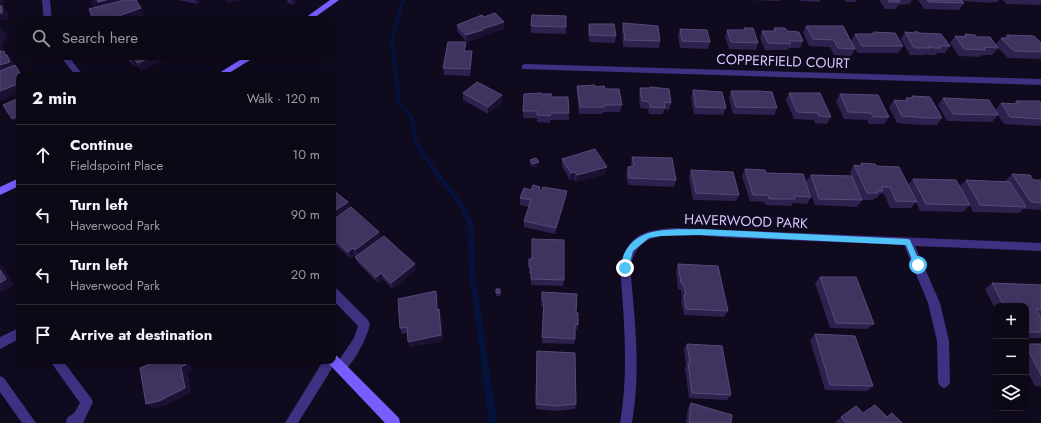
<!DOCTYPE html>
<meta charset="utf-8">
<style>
body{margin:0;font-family:Jost,sans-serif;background:#15111f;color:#f1f3f6}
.controls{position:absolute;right:12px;bottom:12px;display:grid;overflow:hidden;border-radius:8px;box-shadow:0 2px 10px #0003}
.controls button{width:36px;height:36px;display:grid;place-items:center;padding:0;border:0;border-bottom:1px solid #2c2935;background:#0c0816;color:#f1f3f6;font:20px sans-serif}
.stop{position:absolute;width:12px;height:12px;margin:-9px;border:3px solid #4fc3f7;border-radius:50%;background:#fff}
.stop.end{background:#4fc3f7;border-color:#fff;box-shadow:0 1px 4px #0008}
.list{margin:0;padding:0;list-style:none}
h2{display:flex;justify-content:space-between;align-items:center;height:52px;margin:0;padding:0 16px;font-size:17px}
h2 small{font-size:13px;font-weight:400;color:#9a9aa1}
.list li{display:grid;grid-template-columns:26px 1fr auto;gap:12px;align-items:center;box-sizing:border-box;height:60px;padding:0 16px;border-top:1px solid #2c2935}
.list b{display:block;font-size:15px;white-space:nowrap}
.list p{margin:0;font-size:13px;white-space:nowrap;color:#9a9aa1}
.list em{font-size:13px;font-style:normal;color:#9a9aa1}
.icon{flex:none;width:22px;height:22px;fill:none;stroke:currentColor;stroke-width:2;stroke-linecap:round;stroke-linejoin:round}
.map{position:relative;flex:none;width:1041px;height:423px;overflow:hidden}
.search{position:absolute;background:#0c0816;box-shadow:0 2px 10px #0003;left:16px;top:16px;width:320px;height:44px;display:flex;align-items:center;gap:10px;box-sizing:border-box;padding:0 14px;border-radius:22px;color:#9a9aa1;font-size:15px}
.panel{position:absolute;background:#0c0816;box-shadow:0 2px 10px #0003;left:16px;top:72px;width:320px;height:292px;border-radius:8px}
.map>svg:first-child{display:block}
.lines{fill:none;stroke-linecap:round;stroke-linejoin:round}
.stream{fill:#05123c;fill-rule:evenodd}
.lane{fill:#3e3181;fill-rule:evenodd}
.street{fill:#3e3181;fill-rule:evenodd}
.secondary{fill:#765eff;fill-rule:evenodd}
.wall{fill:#2f214d}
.shaded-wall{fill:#1b1132}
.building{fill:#413360;stroke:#584a79}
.route{fill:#4fc3f7}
.labels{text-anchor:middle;stroke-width:3.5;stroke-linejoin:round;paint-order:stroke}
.street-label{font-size:14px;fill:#d4c7ff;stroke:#100a1e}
</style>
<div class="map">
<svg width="1041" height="423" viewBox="0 0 1041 423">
<rect width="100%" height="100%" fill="#100a1e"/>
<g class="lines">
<path class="stream" d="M403 0H407L403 5 394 40 401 104 414 117 417 141 432 163 465 206 473 222 475 272 497 423H489L469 272 467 222 461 209 428 165 413 142 410 118 397 104 390 40 399 5Z"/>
<path class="lane" d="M333 287 337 289 368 320 370 324C367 338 353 367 340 373L336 371 334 367 354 338 358 326 333 300Z"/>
<path class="street" d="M42 0H50L52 23H44Z
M58 53H66L83 75H75Z
M525 64 1041 79V85L522 69V65Z
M676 228 1041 243V251L915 246 940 303 949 341 950 382 948 386 944 388 940 386 938 382 937 341 928 303 904 245C848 243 792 240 736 238 713 237 669 231 648 240 637 246 633 256 630 267 635 319 641 371 632 423H620C629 371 624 319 620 267 629 234 643 230 676 228Z
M19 328V339L0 349V337Z
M333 356 336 361 334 365 298 423H285L323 361H333Z
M50 361H63L91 398 93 402 83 423H66L67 418 74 413 80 403Z
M0 376 4 378 36 423H22L0 392Z"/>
<path class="secondary" d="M330 0H339L307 23H298Z
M251 53H261L226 75H216Z
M19 178V186L0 195V187Z
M333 354 337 356 399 418 400 423H385L329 364 327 361H333Z"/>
</g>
<path class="wall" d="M178 0H201L197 4Z
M287 0H296L297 3 293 5 288 3Z
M748 0H781L780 1Z
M799 0H820V2L799 1Z
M844 0H857L855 2H846Z
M879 0H912L910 4 898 5 896 9H885Z
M918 0H999L997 2H992L991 3 962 1 964 3 959 10 924 9Z
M1003 0H1041V5L1006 4Z
M484 17 504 22V29L483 35V37L467 42 457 31V25Z
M623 23 660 41 659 48 623 47 622 30Z
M589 24 616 36 615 43 589 42 588 31Z
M531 26 566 27V34L531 33Z
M806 26 851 41 855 34 903 46 898 53H858L855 49 851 56 834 55 830 47 809 46 803 32Z
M744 28 758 43 756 50 729 49 725 37 727 30H743Z
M774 28 787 31 803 41 800 48H789L788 50H765L760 38 762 31H774Z
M680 29 710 42 708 49 680 48 678 36Z
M915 31 950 46 945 53H937L936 55H928L926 54 925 55H910L901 39 905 32 914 33Z
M965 34 977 37 998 48 992 55H982L980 57 959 56 950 43 955 36 963 37Z
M1007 35 1041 52V59L1008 58 995 45 1001 38H1004Z
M466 49V51H472V58L470 76 444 75 443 68Z
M120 53H168L170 57 142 70 138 66 136 67 131 63H130L123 57Z
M577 86 605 89 622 105 620 112H603V114H579L577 93Z
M650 87 671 103 669 110 664 109 663 114H649L648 109 640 108 639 95 640 88H649Z
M693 90 726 108 723 115 694 114 691 97Z
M731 91 777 108 774 115 733 114 729 98Z
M463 93 502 102 488 114 463 100Z
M789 93 831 117 827 124 815 123 814 120 794 119 786 100Z
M542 94H552L551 97 569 113V120H550V123L537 122V118H523V111Z
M840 94 889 117 884 124H869L867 120 844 119 836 101Z
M912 96 942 118 937 125H920L897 123 889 107 894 100 905 101 906 98H911Z
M943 98 995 110 1001 103 1013 104 1016 101 1041 103V126L1004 124 998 115 992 122 947 121 938 105Z
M632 157 676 180 674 187 628 185 626 174 628 167H631V164Z
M562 159 605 174 576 182 574 179 570 180 562 166Z
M530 160 538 166 532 167 530 164Z
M861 163 876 166 908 185 913 179 959 187 966 180 1006 182 1005 181 1012 174 1033 180H1041V210L1024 209 1019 213 973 212 970 205 963 212 920 211 916 202 911 208H890L884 194H880L877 198H875L873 200H862L857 207 815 205 806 181 811 175 851 176 850 172 854 165 859 166Z
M745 169 766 173 811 197 807 204 793 203 791 206 765 205 764 202 750 201 742 176Z
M691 170 739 195 736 201 693 200 689 177Z
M333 190 348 202 350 208 379 232 381 238 416 270 393 289 383 279 378 283 358 263 355 257 357 256 355 255 351 259 333 242Z
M531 190H540L566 198 555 234 524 227V221L529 207 520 205V198Z
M529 259 564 280 563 286 531 285V274H529Z
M678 264 728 311 724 317 684 315 681 301 682 298 681 290 678 289 676 271Z
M820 277 874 324 867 329 830 328 815 283Z
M992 283 1041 285V316H1040L1041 318V338H1026V306H996V311L985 289Z
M500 289 501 296H496V293Z
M542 292 576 313 578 325 577 330H575V339L574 344 542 343 543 307 541 306Z
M437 297 438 310 439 309 441 315 443 341 410 347 407 333 402 334 400 328Z
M815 334 873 386 867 391 825 390 810 340Z
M687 344 731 395 727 400 689 398 685 368 686 366 684 349Z
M1026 344H1041V386H1035L1026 369Z
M537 351 576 404 575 409 556 411 536 409Z
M691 403 731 423H686L688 408Z
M856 406 863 413 887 416 892 413 902 423H836L835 422Z"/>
<path class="shaded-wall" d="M0 0H4V3H2V6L8 13V19L0 21Z
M94 0H122L123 3 94 8 90 1Z
M195 0H201L197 4Z
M225 0H245L227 3Z
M294 0H296L297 3 293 5 291 1Z
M141 8 145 15 123 23H99Z
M93 20H96L98 23H95Z
M504 22V29L483 35V37L467 42 466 35 482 29Z
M0 27 6 34 7 41 3 42V50L1 51 5 55 0 51Z
M466 42V49L465 58 464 51Z
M4 51 13 62 15 66 22 75H19V93L0 101V65L5 55Z
M472 51V58L470 76V69Z
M160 53H168L170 57 142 70 138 63Z
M125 56H127L131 63H130Z
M134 59 138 66 136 67 131 60Z
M502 95V102L488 114V107Z
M19 116V126L12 119Z
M539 162 538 166 532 167 533 164Z
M607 167 605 174 576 182 577 175Z
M575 172 574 179 570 180 571 173Z
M567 191 566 198 555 234 556 228Z
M348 202 350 208 333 220V212Z
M379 232 381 239 358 257 355 250Z
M353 248 355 255 351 259 348 252Z
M0 263 14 285 0 293Z
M415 264 416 270 393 289 391 283Z
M381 273 383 279 378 283 376 277Z
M436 291 437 297 439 316 437 310Z
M439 309 441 315 443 341 410 347 408 342Z
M130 361H139L134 365Z
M186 361H189L191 363 192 371 188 372 191 393 166 405 153 409 146 404Z"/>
<path class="building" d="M97 0H106L98 2Z
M125 0H136L141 8 99 23H98L96 20H93L89 9Z
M888 0H899L900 2H889Z
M927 0H961L964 3 929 2Z
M0 6H2V13H0Z
M495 13 504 22 482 29 483 30 466 35 457 25 482 15 484 17Z
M532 15 566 16V27L531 26Z
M129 19 133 22H135L136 23H118Z
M196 19 198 21 192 23 191 20Z
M623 23 658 26 660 41 625 40Z
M589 24H614L616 36 590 35Z
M806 26H843L855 49 838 48 834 40 813 39Z
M744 28H753L758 43 731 42 727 30H745Z
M774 28H785L787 31 799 32 803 41H789L791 44 768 43 762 31H776Z
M680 29 707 30 710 42 682 41Z
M915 31 919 33 941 34 950 46H939L941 48H933L929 46 930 48H914L905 32 915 33Z
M874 32 895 33 903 46H862L855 34H872Z
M965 34 975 35 977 37H990L998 48 984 47 985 50 964 49 955 36 966 37Z
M1007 35 1034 36 1041 43V52L1014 51 1001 38H1009Z
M448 42H466L464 51H472L470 69 443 68Z
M0 50 1 52 4 51 5 55H7L10 62 0 65Z
M121 53H160L138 63 134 59 131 60 127 56H125Z
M15 65 20 73 16 74 18 77 15 79 18 84 0 91V71Z
M477 82 502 95 488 107 463 93Z
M595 85V87L604 86 605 89H619L622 105H604V107H580L577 86Z
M650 87 669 89 671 103 664 102 665 108 650 107V102L642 101 640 88H650Z
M693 90 722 92 726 108 696 107Z
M731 91H759L772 92 777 108 736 107Z
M541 93 542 94H552L550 97H568L569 113H551L550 116 537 115V111H523L524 94Z
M789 93H820L831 117 819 116 818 113 797 112Z
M840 94 878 95 889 117H873L871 113 848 112Z
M912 96 930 97 942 118H926L902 116 894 100 908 101 906 98H913Z
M19 98V116L12 119 3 105Z
M943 98 989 100 998 115 953 114Z
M1016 101H1039L1041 103V119L1010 117 1001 103 1018 104Z
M595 149 607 167 577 175 575 172 571 173 562 159Z
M632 157 672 158 676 180 629 178 628 167 634 166Z
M536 158 539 162 533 164 530 160Z
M861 163 875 164 876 166 899 167 917 202 896 201 890 187H881L883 191H878V193H867L854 165 862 166Z
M745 169 765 170 766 173 803 174 811 197 794 196 795 199H769L768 195H753Z
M691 170 733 172 739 195 696 193Z
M1012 174 1030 175 1033 180H1041V203L1031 202Z
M811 175 852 176 862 200 819 199Z
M913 179 956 180 970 205 926 204Z
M966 180 1010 182 1026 207 980 205Z
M533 185 540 187 539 190 541 191 543 187 567 191 556 228 524 221 531 200 520 198 524 188 531 190Z
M333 190 348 202 333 212Z
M351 207 379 232 355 250 353 248 348 252 333 238V220Z
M384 236 415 264 391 283 381 273 376 277 355 257Z
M532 239 564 240V280L531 279V268L529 267V259H532Z
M678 264 718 266 728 311 686 309 684 295H686L683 284 681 283Z
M0 270 6 279 0 283Z
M820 277H856L874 324 836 323Z
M992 283 1041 285V310L1036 309 1041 318V332H1026V306H1004Z
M496 289H500V293H496Z
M436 291 437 310 439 309 441 335 408 342 407 327 400 328 398 299Z
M542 292 577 294 576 313H578V325L575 324V339L542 337 544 301 542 300Z
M815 334 855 336 873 386 830 385Z
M687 344 722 346 731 395 692 393 688 363H690Z
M1026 344H1041V375L1026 346Z
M537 351 575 353 576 404 556 406 536 404Z
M157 361H186V365L181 367 185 388 159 401 146 404 140 368Z
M691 403 732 415 731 423H689Z
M875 405 887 417 892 413 902 423H846L841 417 856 406 863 413Z"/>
<path class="route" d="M700 229 908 239 910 240 921 265 918 268 915 267 906 245 700 235 660 236 649 238 633 251 628 270H623C621 265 622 259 624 254 637 225 674 230 700 229Z"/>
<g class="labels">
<g class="street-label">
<text transform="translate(783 61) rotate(2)" y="5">COPPERFIELD COURT</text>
<text transform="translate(746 221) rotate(2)" y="5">HAVERWOOD PARK</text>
</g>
</g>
</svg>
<div class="controls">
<button>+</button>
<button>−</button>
<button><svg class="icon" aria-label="layers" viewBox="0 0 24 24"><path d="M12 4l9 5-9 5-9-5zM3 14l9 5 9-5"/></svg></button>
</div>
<div class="stop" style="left:918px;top:265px"></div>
<div class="stop end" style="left:625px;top:268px"></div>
<div class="search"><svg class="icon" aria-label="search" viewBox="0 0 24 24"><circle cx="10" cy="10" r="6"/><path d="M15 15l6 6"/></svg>Search here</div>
<section class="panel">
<h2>2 min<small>Walk · 120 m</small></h2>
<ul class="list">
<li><svg class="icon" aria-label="ahead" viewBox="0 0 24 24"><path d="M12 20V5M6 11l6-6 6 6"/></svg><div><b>Continue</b><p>Fieldspoint Place</p></div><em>10 m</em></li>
<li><svg class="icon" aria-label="left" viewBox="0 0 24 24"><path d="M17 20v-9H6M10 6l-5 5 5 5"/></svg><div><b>Turn left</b><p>Haverwood Park</p></div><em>90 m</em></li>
<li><svg class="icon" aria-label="left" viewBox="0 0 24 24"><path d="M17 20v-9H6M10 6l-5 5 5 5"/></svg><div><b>Turn left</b><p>Haverwood Park</p></div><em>20 m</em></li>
<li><svg class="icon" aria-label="arrive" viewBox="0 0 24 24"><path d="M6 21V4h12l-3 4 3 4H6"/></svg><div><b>Arrive at destination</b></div></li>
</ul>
</section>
</div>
